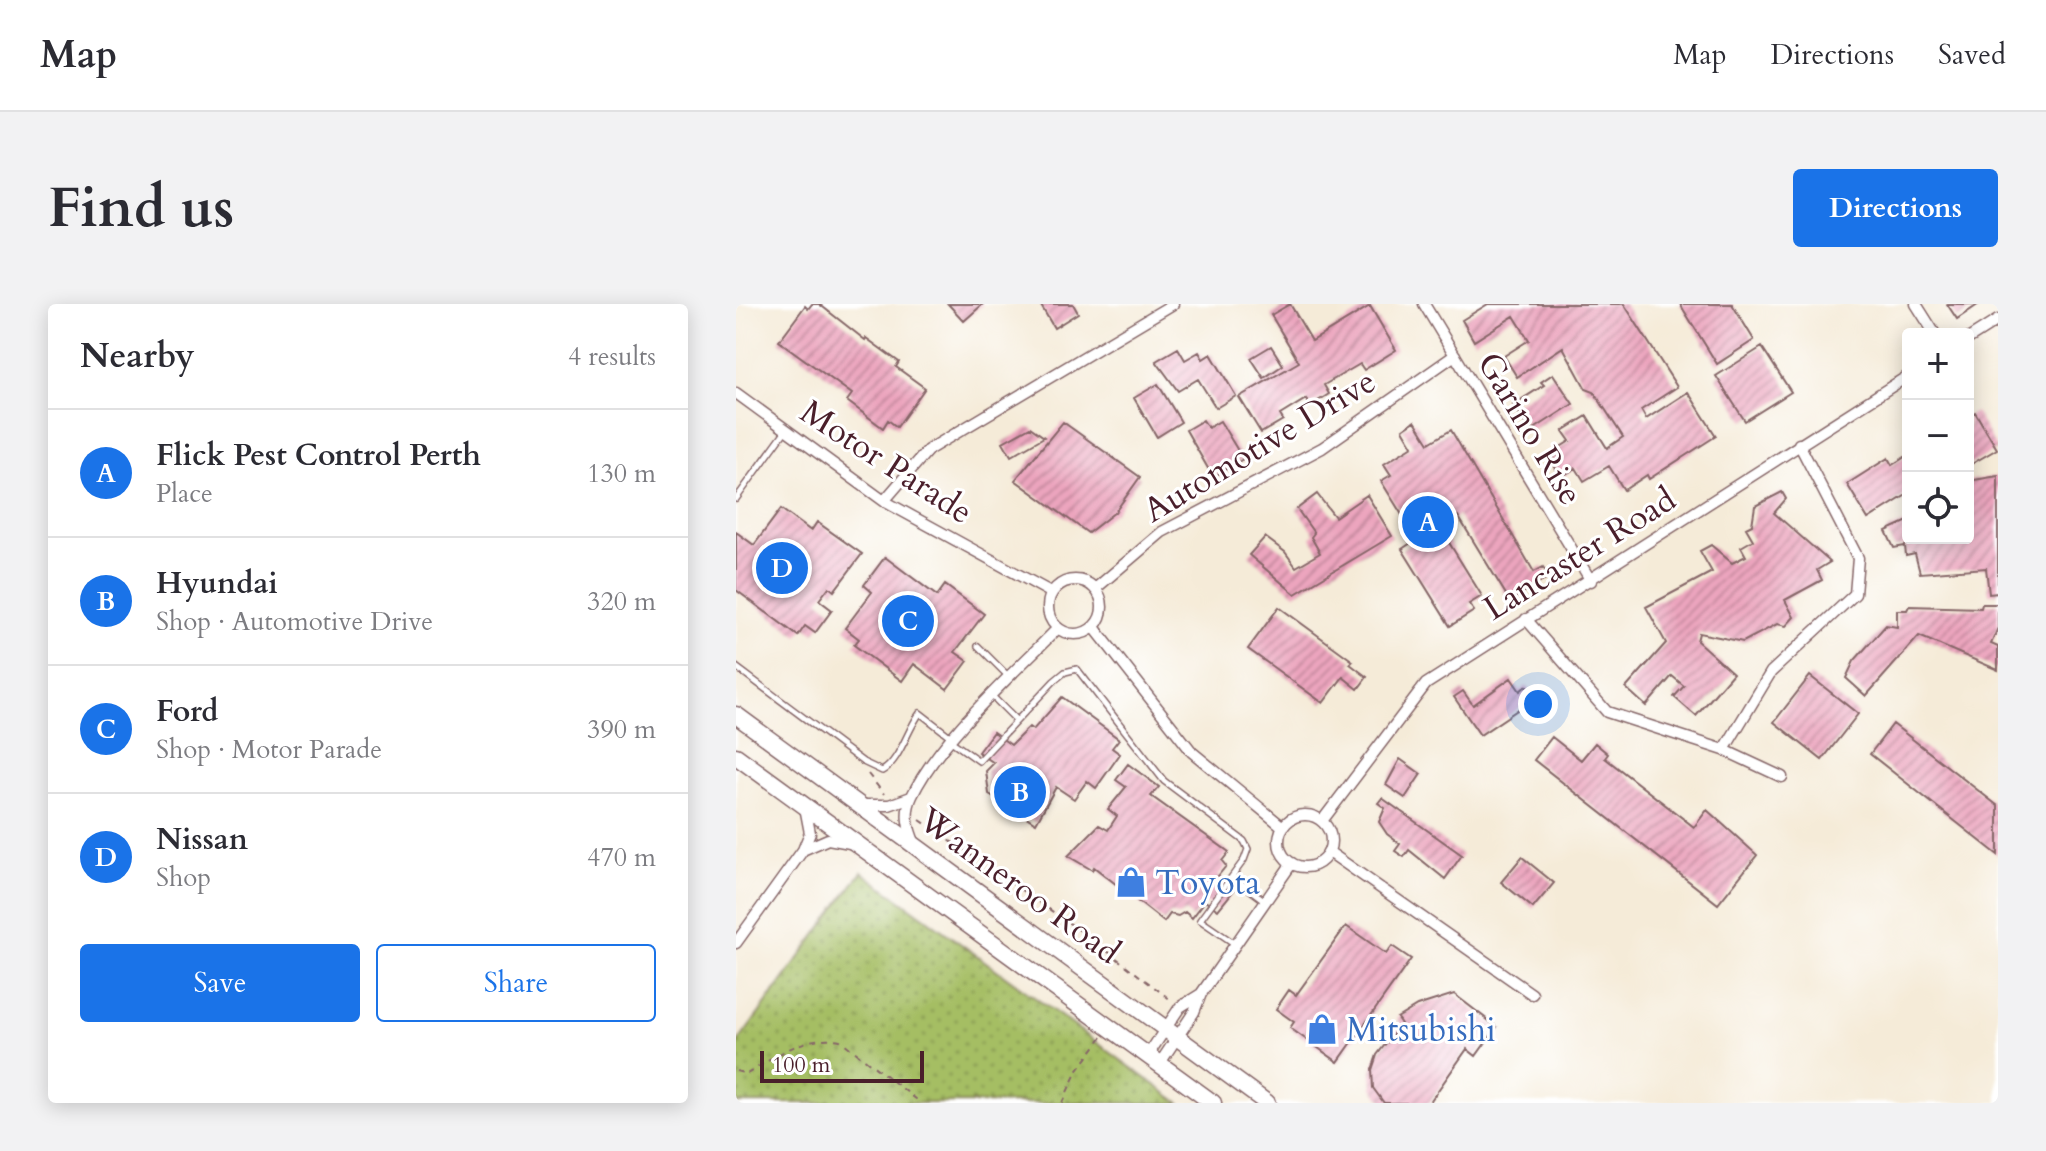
<!DOCTYPE html>
<meta charset="utf-8">
<style>
body{margin:0;font-family:Cardo,serif;background:#f2f2f3;color:#2b2b33}
.controls{position:absolute;right:24px;top:24px;display:grid;overflow:hidden;border-radius:8px;box-shadow:0 4px 20px #0003}
.controls button{width:72px;height:72px;display:grid;place-items:center;padding:0;border:0;border-bottom:2px solid #e1e1e2;background:#fff;color:#2b2b33;font:40px sans-serif}
.scale{position:absolute;left:24px;bottom:20px;width:164px;box-sizing:border-box;padding-left:8px;border:4px solid #4a1f2b;border-top:0;font-size:22px;line-height:28px;white-space:nowrap;color:#4a1f2b;-webkit-text-stroke:6px #fff;paint-order:stroke}
.you{position:absolute;left:802px;top:400px;width:28px;height:28px;margin:-20px;border:6px solid #fff;border-radius:50%;background:#1a73e8;box-shadow:0 0 0 12px #1a73e833}
.badge{display:grid;place-items:center;width:52px;height:52px;border-radius:50%;background:#1a73e8;color:#fff;font-size:26px;font-weight:700}
.pin{position:absolute;translate:-50% -50%;border:4px solid #fff;box-shadow:0 2px 8px #0006}
.list{margin:0;padding:0;list-style:none}
h2{display:flex;justify-content:space-between;align-items:center;height:104px;margin:0;padding:0 32px;font-size:34px}
h2 small{font-size:26px;font-weight:400;color:#7c7c81}
.list li{display:grid;grid-template-columns:52px 1fr auto;gap:24px;align-items:center;box-sizing:border-box;height:128px;padding:0 32px;border-top:2px solid #e1e1e2}
.list b{display:block;font-size:30px;white-space:nowrap}
.list p{margin:0;font-size:26px;white-space:nowrap;color:#7c7c81}
.list em{font-size:26px;font-style:normal;color:#7c7c81}
.actions{display:flex;gap:16px;padding:24px 32px}
.actions a{flex:1;padding:18px 0;border:2px solid #1a73e8;border-radius:8px;text-align:center;font-size:28px;color:#1a73e8}
.actions .main{background:#1a73e8;color:#fff}
.icon{flex:none;width:44px;height:44px;fill:none;stroke:currentColor;stroke-width:2;stroke-linecap:round;stroke-linejoin:round}
.map{position:relative;flex:none;width:1262px;height:799px;overflow:hidden;border-radius:8px}
header{display:flex;align-items:center;gap:48px;box-sizing:border-box;height:112px;padding:0 40px;background:#fff;border-bottom:2px solid #e1e1e2}
header strong{font-size:38px}
nav{display:flex;gap:44px;margin-inline-start:auto;font-size:28px}
.intro{display:flex;align-items:center;justify-content:space-between;box-sizing:border-box;height:192px;padding:0 48px}
h1{margin:0;font-size:56px}
.button{padding:20px 36px;border-radius:8px;background:#1a73e8;color:#fff;font-size:28px;font-weight:700}
main{display:flex;gap:48px;padding:0 48px}
aside{flex:1;background:#fff;border-radius:8px;box-shadow:0 4px 20px #0003}
.map>svg:first-child{display:block}
.grass{fill:url(#grass-dots);stroke:#786e48;stroke-width:2}
.building{fill:url(#building-hatch)}
.lines{fill:none;stroke-linecap:round;stroke-linejoin:round}
.service-casing{stroke:#866668;stroke-width:8}
.minor-casing{stroke:#866668;stroke-width:13}
.trunk-casing{stroke:#866668;stroke-width:19}
.path{stroke:#866668;stroke-width:2;stroke-dasharray:6 6;stroke-linecap:butt}
.service{stroke:#fff;stroke-width:5}
.minor{stroke:#fff;stroke-width:10}
.trunk{stroke:#fff;stroke-width:16}
.labels{text-anchor:middle;stroke-width:6;stroke-linejoin:round;paint-order:stroke}
.street-label{font-size:34px;fill:#4a1f2b;stroke:#fff}
.shop-label{font-size:34px;fill:#366cbe;stroke:#fff;text-anchor:start}
</style>
<header>
<strong>Map</strong>
<nav><a>Map</a><a>Directions</a><a>Saved</a></nav>
</header>
<div class="intro"><h1>Find us</h1><a class="button">Directions</a></div>
<main>
<aside>
<h2>Nearby<small>4 results</small></h2>
<ul class="list">
<li><span class="badge">A</span><div><b>Flick Pest Control Perth</b><p>Place</p></div><em>130 m</em></li>
<li><span class="badge">B</span><div><b>Hyundai</b><p>Shop · Automotive Drive</p></div><em>320 m</em></li>
<li><span class="badge">C</span><div><b>Ford</b><p>Shop · Motor Parade</p></div><em>390 m</em></li>
<li><span class="badge">D</span><div><b>Nissan</b><p>Shop</p></div><em>470 m</em></li>
</ul>
<div class="actions"><a class="main">Save</a><a>Share</a></div>
</aside>
<div class="map">
<svg width="1262" height="799" viewBox="0 0 1262 799">
<defs>
<pattern id="grass-dots" width="8" height="8" patternUnits="userSpaceOnUse" patternTransform="scale(2)"><rect width="8" height="8" fill="#a5be64"/><path d="M2 2h.1M6 6h.1" fill="none" stroke="#889a53" stroke-width="1.8" stroke-linecap="round"/></pattern>
<pattern id="building-hatch" width="6" height="6" patternUnits="userSpaceOnUse" patternTransform="scale(2)"><rect width="6" height="6" fill="#eca5be"/><path d="M-1 1l2-2M0 6l6-6M5 7l2-2" fill="none" stroke="#c1869b"/></pattern>
</defs>
<rect width="100%" height="100%" fill="#fff"/>
<filter id="ink" filterUnits="userSpaceOnUse"><feTurbulence type="fractalNoise" baseFrequency=".0125" numOctaves="2"/><feDisplacementMap in="SourceGraphic" scale="16" xChannelSelector="R" yChannelSelector="G"/><feConvolveMatrix kernelMatrix="1 2 1 2 8 2 1 2 1" color-interpolation-filters="sRGB"/></filter>
<filter id="wash" filterUnits="userSpaceOnUse"><feTurbulence type="fractalNoise" baseFrequency=".006" numOctaves="4" result="noise"/><feDisplacementMap in="SourceGraphic" scale="32" xChannelSelector="R" yChannelSelector="G"/><feGaussianBlur stdDeviation="1.8" result="paint"/><feColorMatrix in="noise" values="0 0 0 0 0 0 0 0 0 0 0 0 0 0 0 0 0 1.4 0 .05"/><feComposite in="paint" operator="in"/></filter>
<g filter="url(#wash)">
<rect width="100%" height="100%" fill="#f5ebd8"/>
<path class="grass" d="M126 568 444 799H0V741Z"/>
<g id="blocks">
<path class="building" d="M76 0H83L129 36 130 34 163 58 160 63 189 84 161 123 152 116 147 124 111 97 116 90 43 37 69 2 72 5Z
M212 0H247L228 17Z
M304 0H337L342 9 318 24Z
M554 0 576 37 634 2 660 46 628 66 624 60 588 81 593 90 574 102 570 95 544 111 547 116 525 129 503 93 563 58 535 11Z
M752 0H888L941 83 905 106 910 115 952 88 980 132 913 175 911 171 888 186 873 162 848 177 840 164 825 173 814 155 820 151 818 147 834 137 827 127 851 112 871 144 887 133 858 88 850 85 827 43 781 73 768 52 793 36 778 12 738 37 726 16Z
M944 0H996L1018 36 981 60Z
M1211 0H1243L1221 15Z
M535 42 547 61 528 74 515 54Z
M1026 43 1055 88 1009 117 980 72Z
M442 44 449 56 463 48 467 55 475 50 500 92 480 104 462 75 442 87 420 57Z
M817 70 837 100 795 127 777 101 808 81 805 78Z
M422 80 445 118 421 133 398 94Z
M1239 108 1261 145 1232 162V112Z
M467 116 472 124 484 117 507 155 477 173 450 126Z
M679 117 693 139 715 126 798 268 807 263 813 273 774 297 722 212 704 224 746 292 733 300 738 307 714 322 666 245 681 235 645 177 655 171 648 160 677 142 667 125Z
M327 118 404 173 379 208 352 229 279 176Z
M294 123 308 133 275 152 267 138Z
M1172 151V190L1132 215 1111 180 1152 154 1156 161Z
M1262 172V289L1253 290 1250 264 1184 269 1179 250 1170 252 1169 242 1158 244 1150 227 1172 217V234H1232V177Z
M1046 188 1050 195 1038 209 1094 258 1081 266 1086 276 1049 296 1058 313 1050 322 1041 320 1007 338 963 329 961 337 997 369 960 412 938 393 948 382 936 372 910 402 890 384 930 339 910 303 976 268 964 247 975 241 996 259 1010 252 1005 243 1017 236 1010 224 1016 221 1019 202Z
M581 190 599 213 631 191 656 232 559 290 513 251 529 233 549 248 560 263 584 249 575 233 578 229 561 205Z
M45 205 75 227 81 218 126 250 98 287 93 283 83 296 96 306 79 329 69 322 62 332 0 286V228L18 241Z
M149 253 201 292 209 281 248 310 219 348 232 357 211 385 178 360 166 377 118 341 123 335 109 324 136 288 128 281Z
M1246 300H1262V324L1255 340 1262 343V366L1183 332 1130 392 1110 374 1118 357 1150 321 1161 323V306H1171L1173 302 1245 304Z
M543 303 617 357 614 360 631 373 622 385 607 373 587 399 512 345Z
M1074 372 1122 410 1086 456 1038 418Z
M775 374 784 387 790 382 799 394 744 431 718 393 727 387 737 401Z
M326 393 383 435 376 444 384 450 360 484 351 477 338 495 320 483 300 519 253 490 250 467 258 459 242 448 257 428 275 441 293 423 297 426Z
M1157 420 1262 502V551L1134 450Z
M816 433 845 456 859 439 872 450 869 454 958 523 971 506 1021 551 982 600 798 456Z
M664 455 685 470 669 494 650 481Z
M392 460 423 483 415 492 493 548 486 557 490 562 482 572 499 585 482 606 469 597 456 614 449 608 442 612 434 610 428 618 358 563 356 566 332 552 363 521 372 526 381 512 372 505 390 483 380 476Z
M646 494 726 551 709 575 673 546 668 553 659 547 664 540 651 530 643 518 649 504 642 499Z
M786 553 818 579 797 604 765 578Z
M610 622 650 650 656 642 675 655 602 758 554 724 558 718 540 705 553 686 560 691Z
M718 690 761 723 740 752 731 745 693 799H648L637 784 636 766 641 751 665 720 661 714 681 702Z"/>
</g>
</g>
<g filter="url(#ink)">
<use href="#blocks" fill-opacity="0" stroke="#866668" stroke-width="2"/>
<g class="lines">
<defs>
<path id="service" d="M0 195 50 126
M242 342 273 373
M0 363 127 458 146 467C164 457 171 426 184 409L215 433
M256 392 280 416
M215 437 243 457 318 377 329 368 341 365 428 477 508 537 512 545 508 556 464 616 499 640
M497 573 528 596"/>
<path id="minor" d="M688 0 855 277
M1180 0 1199 30
M1232 35 1262 16
M0 89 148 197 316 289
M148 197 192 146 437 0
M312 303a27 27 0 1 1 54 0a27 27 0 1 1-54 0Z
M359 285 426 228 586 144 719 51
M790 315 871 408 988 446 1046 473
M358 323 456 448 547 523
M988 446 1035 368 1119 290 1122 254 1063 140
M126 501H153L175 493
M543 537a26 26 0 1 1 52 0a26 26 0 1 1-52 0Z
M586 517 690 380 1172 72
M179 540C172 524 168 509 176 492 203 435 277 370 322 324
M69 545 92 535 114 539
M593 548 796 690
M0 639 67 546 74 529 69 503
M412 751 444 703 465 690
M424 759 458 708 465 690 556 559"/>
<path id="trunk" d="M0 411 531 799
M0 452 477 799"/>
</defs>
<use href="#service" class="service-casing"/>
<use href="#minor" class="minor-casing"/>
<use href="#trunk" class="trunk-casing"/>
<path class="path" d="M132 470 148 490
M184 516 349 630 435 696
M0 767 11 770C39 753 70 729 104 736L185 799
M326 799 340 769 366 733"/>
<use href="#service" class="service"/>
<use href="#minor" class="minor"/>
<use href="#trunk" class="trunk"/>
</g>
</g>
<defs>
<symbol id="shop-bare" viewBox="-9 -9 18 18"><path d="M-5-2.5h2.3a2.7 3.5 0 0 1 5.4 0H5L5.5 6h-11ZM-1.5-2.5h3a1.5 2.3 0 0 0-3 0Z" fill="#3f7fe0" stroke="#fff" stroke-width="2.5" paint-order="stroke"/></symbol>
</defs>
<g fill-rule="evenodd">
<use href="#shop-bare" x="373" y="556" width="44" height="44"/>
<use href="#shop-bare" x="564" y="703" width="44" height="44"/>
</g>
<g class="labels">
<g class="street-label">
<text transform="translate(795 124) rotate(59)" y="12">Garino Rise</text>
<text transform="translate(523 141) rotate(-31)" y="12">Automotive Drive</text>
<text transform="translate(151 157) rotate(33)" y="12">Motor Parade</text>
<text transform="translate(843 249) rotate(-32)" y="12">Lancaster Road</text>
<text transform="translate(284 581) rotate(36)" y="12">Wanneroo Road</text>
</g>
<g class="shop-label">
<text x="419" y="590">Toyota</text>
<text x="610" y="737">Mitsubishi</text>
</g>
</g>
</svg>
<div class="controls">
<button>+</button>
<button>−</button>
<button><svg class="icon" aria-label="locate" viewBox="0 0 24 24"><circle cx="12" cy="12" r="6"/><path d="M12 2v4M12 18v4M2 12h4M18 12h4"/></svg></button>
</div>
<div class="scale">100 m</div>
<div class="you"></div>
<div class="pin badge" style="left:692px;top:218px">A</div>
<div class="pin badge" style="left:284px;top:488px">B</div>
<div class="pin badge" style="left:172px;top:317px">C</div>
<div class="pin badge" style="left:46px;top:264px">D</div>
</div>
</main>
